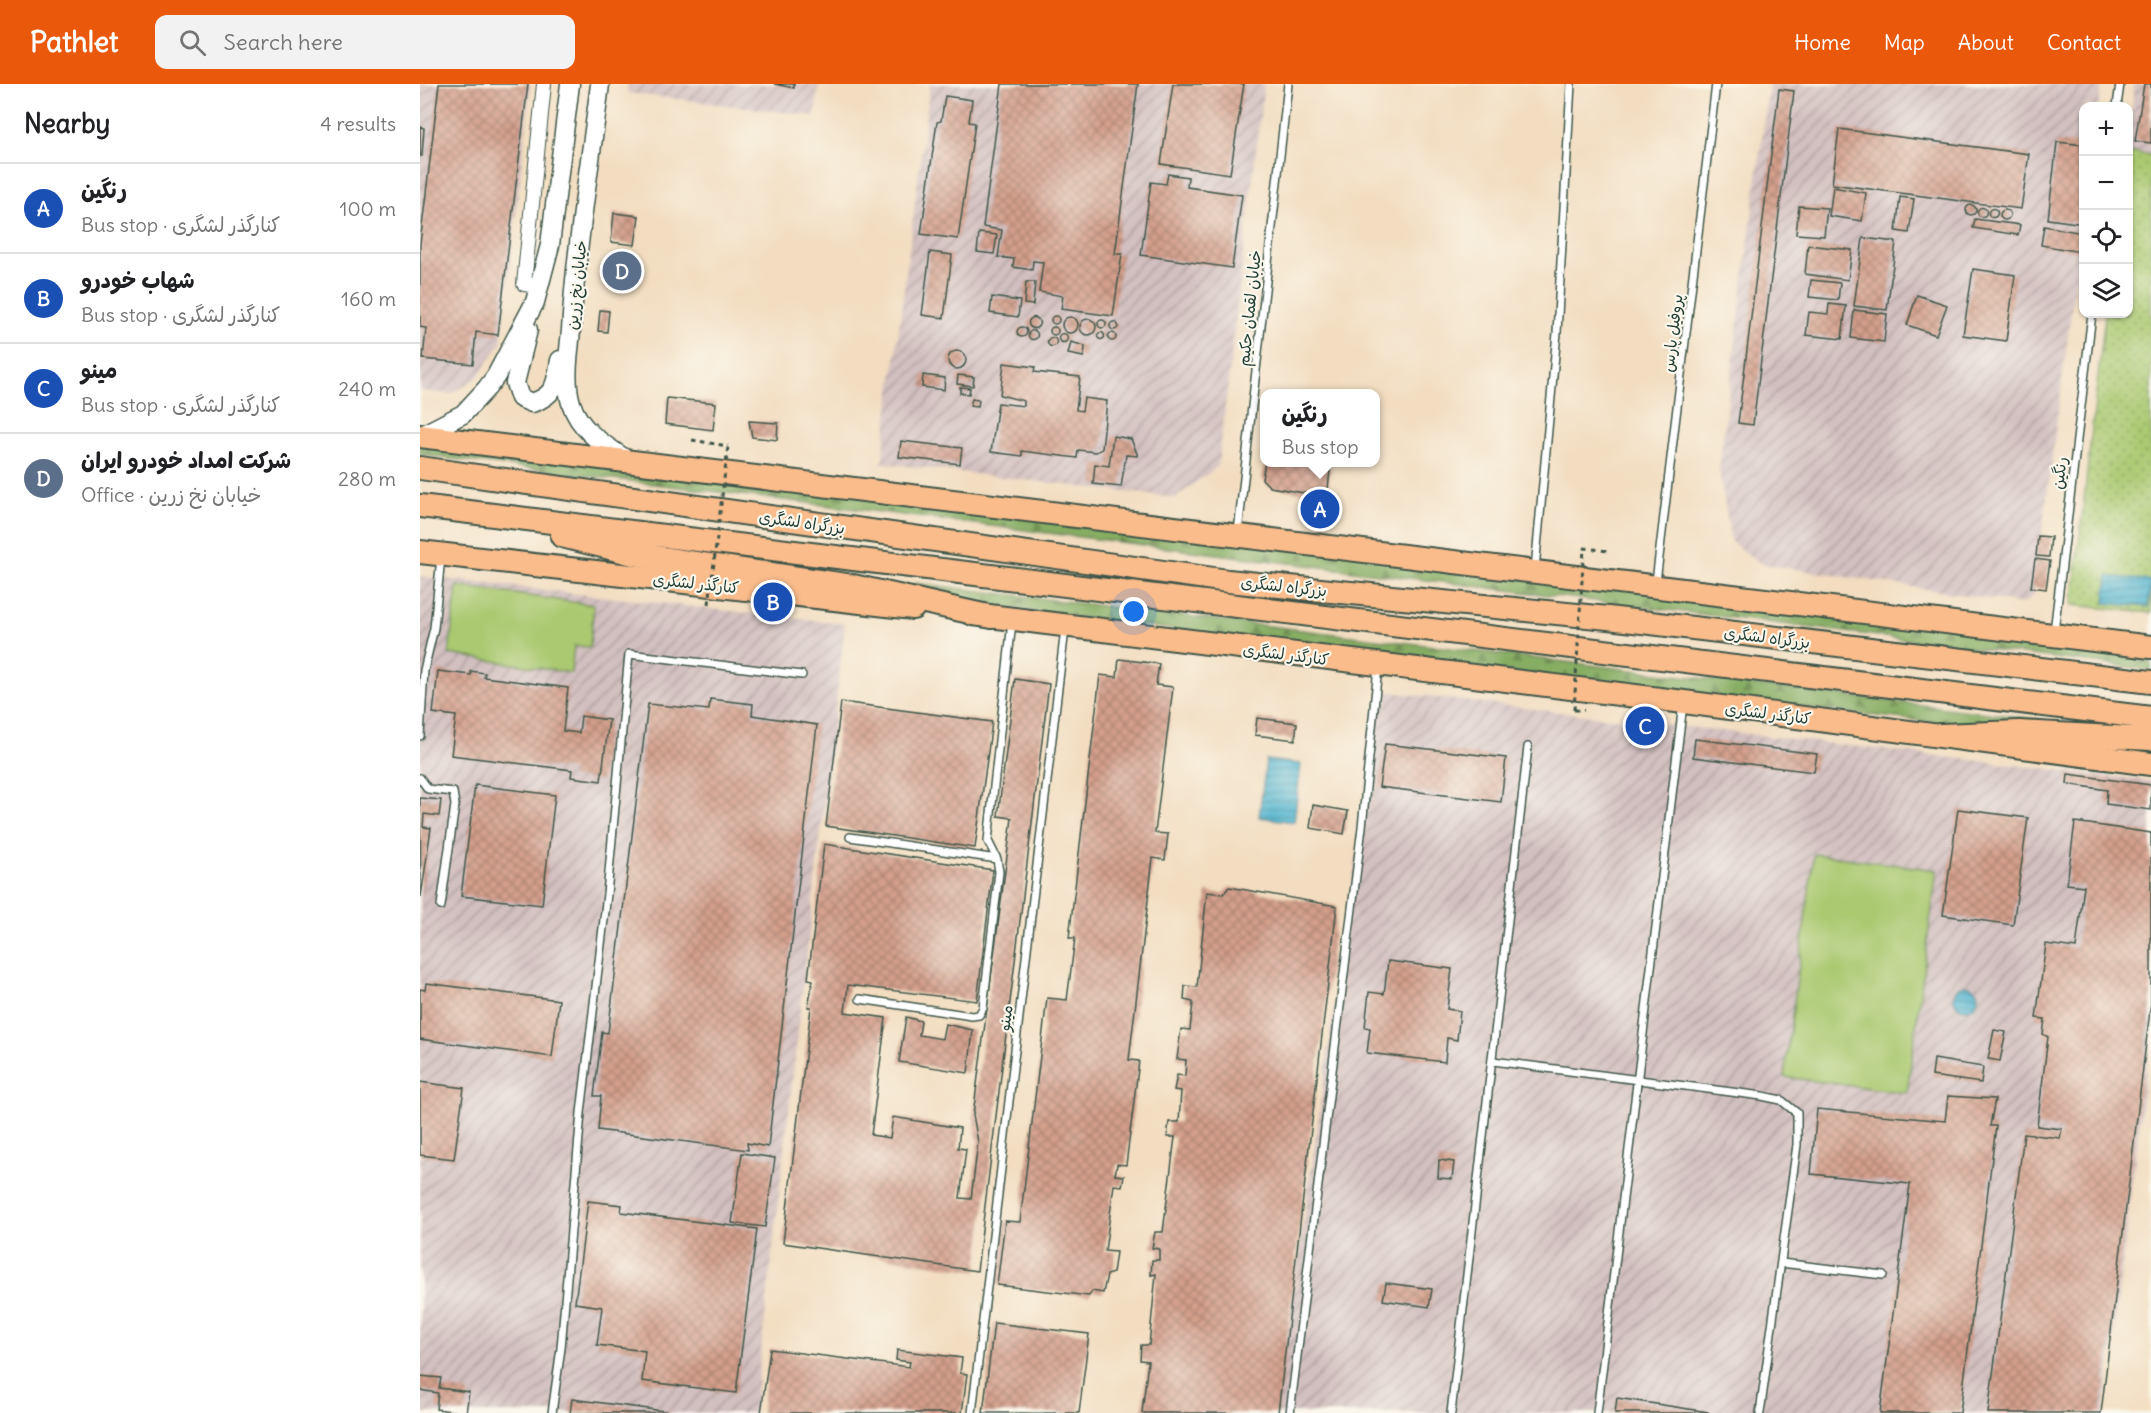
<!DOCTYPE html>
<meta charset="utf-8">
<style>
body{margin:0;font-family:Delius,"Playpen Sans Arabic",sans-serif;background:#f2f2f2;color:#202124}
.controls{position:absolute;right:18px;top:18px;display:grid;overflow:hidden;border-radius:12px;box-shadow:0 2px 4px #0004}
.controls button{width:54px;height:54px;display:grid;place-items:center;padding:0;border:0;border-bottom:2px solid #e0e0e0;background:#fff;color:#202124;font:30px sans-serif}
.you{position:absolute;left:714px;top:528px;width:21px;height:21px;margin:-15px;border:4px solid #fff;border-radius:50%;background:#1a73e8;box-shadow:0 0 0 9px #1a73e833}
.badge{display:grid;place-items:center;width:39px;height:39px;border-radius:50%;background:#ea580c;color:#fff;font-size:20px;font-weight:700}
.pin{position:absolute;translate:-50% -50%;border:3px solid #fff;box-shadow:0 2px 6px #0006}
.popup{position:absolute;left:840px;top:305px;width:120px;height:78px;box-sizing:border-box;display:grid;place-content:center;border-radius:12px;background:#fff;filter:drop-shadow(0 2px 4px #0005);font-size:20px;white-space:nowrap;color:#757577}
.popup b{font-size:22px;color:#202124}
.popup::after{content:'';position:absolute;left:50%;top:100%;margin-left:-12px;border:12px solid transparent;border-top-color:#fff}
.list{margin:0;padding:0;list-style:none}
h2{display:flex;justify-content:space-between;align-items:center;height:78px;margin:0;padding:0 24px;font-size:26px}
h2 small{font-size:20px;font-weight:400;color:#757577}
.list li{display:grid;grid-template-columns:39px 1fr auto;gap:18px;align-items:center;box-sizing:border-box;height:90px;padding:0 24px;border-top:2px solid #e0e0e0}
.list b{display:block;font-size:22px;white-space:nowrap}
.list p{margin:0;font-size:20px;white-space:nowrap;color:#757577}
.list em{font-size:20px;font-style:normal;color:#757577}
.icon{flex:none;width:33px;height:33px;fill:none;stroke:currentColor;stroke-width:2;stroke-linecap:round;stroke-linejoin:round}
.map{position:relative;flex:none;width:1731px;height:1329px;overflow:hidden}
header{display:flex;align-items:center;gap:36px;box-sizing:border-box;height:84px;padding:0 30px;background:#ea580c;color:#fff}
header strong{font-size:28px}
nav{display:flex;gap:33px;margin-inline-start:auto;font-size:21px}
.search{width:420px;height:54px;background:#f2f2f2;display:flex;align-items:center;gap:15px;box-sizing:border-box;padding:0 21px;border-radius:12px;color:#757577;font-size:22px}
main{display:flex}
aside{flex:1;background:#fff}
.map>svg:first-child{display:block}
.industrial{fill:url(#industrial-furrows)}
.grass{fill:#aac971;stroke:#648352;stroke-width:1.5}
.forest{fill:url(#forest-firs);stroke:#53754c;stroke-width:1.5}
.garden{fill:url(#garden-dots);stroke:#648352;stroke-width:1.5}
.water{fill:url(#water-rules);stroke:#387882;stroke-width:1.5}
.building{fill:url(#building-cross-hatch)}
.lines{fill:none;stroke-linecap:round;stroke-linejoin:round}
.service-casing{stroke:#3f5549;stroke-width:10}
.minor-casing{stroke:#3f5549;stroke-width:16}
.tertiary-casing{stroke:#3f5549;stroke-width:21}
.primary-casing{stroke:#3f5549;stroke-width:26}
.trunk-casing{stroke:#3f5549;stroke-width:26}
.path{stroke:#3f5549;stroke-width:3;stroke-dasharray:4.5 4.5;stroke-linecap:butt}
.service{stroke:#fff;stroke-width:7}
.minor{stroke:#fff;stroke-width:14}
.tertiary{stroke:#fff;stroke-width:18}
.primary{stroke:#fabc8b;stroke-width:22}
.trunk{stroke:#fabc8b;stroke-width:22}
.path-bridge{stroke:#3f5549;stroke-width:3;stroke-dasharray:4.5 4.5;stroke-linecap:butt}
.labels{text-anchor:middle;stroke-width:4.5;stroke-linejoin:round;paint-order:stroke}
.street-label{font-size:16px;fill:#1f3d34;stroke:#fbf7ec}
</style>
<header>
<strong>Pathlet</strong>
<div class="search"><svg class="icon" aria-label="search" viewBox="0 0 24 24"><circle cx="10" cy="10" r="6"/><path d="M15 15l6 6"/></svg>Search here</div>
<nav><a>Home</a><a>Map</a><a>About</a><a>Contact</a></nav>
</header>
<main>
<aside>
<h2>Nearby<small>4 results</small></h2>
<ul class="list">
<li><span class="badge" style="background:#1a4fb4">A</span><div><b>رنگین</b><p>Bus stop · کنارگذر لشگری</p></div><em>100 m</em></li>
<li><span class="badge" style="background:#1a4fb4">B</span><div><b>شهاب خودرو</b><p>Bus stop · کنارگذر لشگری</p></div><em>160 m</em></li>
<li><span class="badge" style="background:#1a4fb4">C</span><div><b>مینو</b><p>Bus stop · کنارگذر لشگری</p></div><em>240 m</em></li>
<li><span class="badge" style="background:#5c6f8a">D</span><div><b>شرکت امداد خودرو ایران</b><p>Office · خیابان نخ زرین</p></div><em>280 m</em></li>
</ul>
</aside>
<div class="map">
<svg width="1731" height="1329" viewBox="0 0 1731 1329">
<defs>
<pattern id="industrial-furrows" width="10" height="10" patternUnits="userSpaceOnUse" patternTransform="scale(1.5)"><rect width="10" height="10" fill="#d2bfbf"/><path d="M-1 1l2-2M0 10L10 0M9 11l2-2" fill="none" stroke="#aa9c9c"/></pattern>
<pattern id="forest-firs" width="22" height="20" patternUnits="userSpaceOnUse" patternTransform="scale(1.5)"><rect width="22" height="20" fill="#87ad63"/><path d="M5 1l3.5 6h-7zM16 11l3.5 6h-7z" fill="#6e8e52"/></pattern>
<pattern id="garden-dots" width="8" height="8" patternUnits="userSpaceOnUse" patternTransform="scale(1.5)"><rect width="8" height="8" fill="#aac971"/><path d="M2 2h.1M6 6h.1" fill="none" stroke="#8aa45e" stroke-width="1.8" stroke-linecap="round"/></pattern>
<pattern id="water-rules" width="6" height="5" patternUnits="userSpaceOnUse" patternTransform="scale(1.5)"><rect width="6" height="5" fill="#50b4cf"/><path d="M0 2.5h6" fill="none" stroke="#4294a9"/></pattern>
<pattern id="building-cross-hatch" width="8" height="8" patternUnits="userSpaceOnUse" patternTransform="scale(1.5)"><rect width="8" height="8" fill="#d49f8b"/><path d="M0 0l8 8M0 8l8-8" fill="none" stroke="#ab8372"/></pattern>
</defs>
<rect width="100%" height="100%" fill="#fbf7ec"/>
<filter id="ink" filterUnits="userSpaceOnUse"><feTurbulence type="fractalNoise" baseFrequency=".0167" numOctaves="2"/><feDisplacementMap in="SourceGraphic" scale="12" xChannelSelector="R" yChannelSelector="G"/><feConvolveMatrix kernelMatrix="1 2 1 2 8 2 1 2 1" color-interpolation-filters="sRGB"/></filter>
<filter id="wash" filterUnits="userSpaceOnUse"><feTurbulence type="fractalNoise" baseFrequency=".008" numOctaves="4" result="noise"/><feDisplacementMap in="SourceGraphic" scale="24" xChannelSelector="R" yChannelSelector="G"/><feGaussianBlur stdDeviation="1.35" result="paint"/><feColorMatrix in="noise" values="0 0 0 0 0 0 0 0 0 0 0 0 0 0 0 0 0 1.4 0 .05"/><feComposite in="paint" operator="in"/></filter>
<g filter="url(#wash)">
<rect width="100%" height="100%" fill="#f2ddc0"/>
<path class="industrial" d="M0 0H111L81 259 57 294 31 310 0 307Z
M208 0H399L395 32 207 9Z
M510 0H844L798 382 755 414 462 379Z
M1349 0H1682L1679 22H1664L1663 139 1614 510 1604 520 1342 480 1311 458 1299 385Z
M1714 0H1731V72L1709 68Z
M0 492 425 540 334 1329H0Z
M960 607 1731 697V945L1684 1329H856Z"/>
<path class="grass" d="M37 502 174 521 170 563 154 562 151 589 29 570Z
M1394 770 1517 786 1487 1009 1364 993Z"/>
<path class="forest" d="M0 356 1731 567V586L0 371Z
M494 499 1625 636 1581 642 1512 638 1269 611 545 519Z"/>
<path class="garden" d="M1709 68 1731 71V529L1652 521 1685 230H1708Z"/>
<path class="water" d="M1688 492 1731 497 1728 523 1685 519Z
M846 676 881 680 874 738 839 733Z
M1534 913a12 12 0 1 1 24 0a12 12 0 1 1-24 0Z"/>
<g id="blocks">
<path class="building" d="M19 0H108L78 251 56 248 53 280 3 275 6 244 0 243V160Z
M354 0H374V4Z
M582 0H718L695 170H702L693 232 641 225 643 212 619 208 623 178 613 177 612 186 593 183 594 175 578 173 582 146 563 143Z
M753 0H824L810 90 741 80Z
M1724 0H1731V59L1715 57Z
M1359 5 1374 7 1333 341 1318 339Z
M525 12 552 16 549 38 555 39 538 155 501 150 517 38 521 37Z
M0 43 4 44 2 72H0Z
M1419 45 1609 70 1601 125 1412 100Z
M1637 58 1664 61V140L1628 135Z
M748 90 768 93 767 103 822 111 812 184 721 171 731 98 746 100Z
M1413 103 1446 109 1442 137 1409 132Z
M1480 113 1494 115 1489 149 1476 147Z
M1546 126a5 5 0 1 1 10 0a5 5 0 1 1-10 0Z
M1379 122 1407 124 1404 152 1376 150Z
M1557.5 128a4.5 4.5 0 1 1 9 0a4.5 4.5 0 1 1-9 0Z
M1568.5 129a4.5 4.5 0 1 1 9 0a4.5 4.5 0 1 1-9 0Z
M1580 131a5 5 0 1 1 10 0a5 5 0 1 1-10 0Z
M194 129 219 132 215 161 191 158Z
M1555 135 1600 141 1598 151 1553 144Z
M1624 142 1663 149 1660 168 1621 161Z
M559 149 577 151 574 170 557 168Z
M1443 154 1476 158 1467 226 1434 222Z
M1388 161 1432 166 1428 196 1385 190Z
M510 168 532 171 524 234 502 231Z
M1553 185 1595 191 1586 257 1543 251Z
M1391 196 1420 199 1418 216 1389 213Z
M606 198H615L613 221 604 220Z
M1497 211 1527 221 1516 251 1487 241Z
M572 213 600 217 598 233 570 229Z
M1409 220 1426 222 1422 255 1386 251 1389 228 1408 230Z
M180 226 189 227 187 248 178 247Z
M1434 226 1467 230 1464 258 1431 254Z
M631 236a4 4 0 1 1 8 0a4 4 0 1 1-8 0Z
M642 241a8 8 0 1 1 16 0a8 8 0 1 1-16 0Z
M608.5 239a5.5 5.5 0 1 1 11 0a5.5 5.5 0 1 1-11 0Z
M660 243a8 8 0 1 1 16 0a8 8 0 1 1-16 0Z
M678 240a4 4 0 1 1 8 0a4 4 0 1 1-8 0Z
M690 242a4 4 0 1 1 8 0a4 4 0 1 1-8 0Z
M630 247a4 4 0 1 1 8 0a4 4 0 1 1-8 0Z
M597 248a5 5 0 1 1 10 0a5 5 0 1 1-10 0Z
M608.5 251a4.5 4.5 0 1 1 9 0a4.5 4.5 0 1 1-9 0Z
M677.5 252a3.5 3.5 0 1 1 7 0a3.5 3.5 0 1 1-7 0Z
M688 253a4 4 0 1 1 8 0a4 4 0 1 1-8 0Z
M638.5 254a4.5 4.5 0 1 1 9 0a4.5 4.5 0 1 1-9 0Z
M627.5 258a4.5 4.5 0 1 1 9 0a4.5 4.5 0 1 1-9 0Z
M651 258 665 262 664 273 648 270Z
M528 276a9 9 0 1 1 18 0a9 9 0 1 1-18 0Z
M584 279 615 283 614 288 660 293 656 326 662 327 664 314 687 317 682 365 676 368 658 366 657 374 602 367V372L571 368 578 319 604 322V317L580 311Z
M503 291 525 294 524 306 502 303Z
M538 291 554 293 553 302 537 300Z
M540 303 550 304 549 310 540 309Z
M247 314 296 319 293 346 245 340Z
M552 315 559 316 558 323 550 322Z
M329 337 358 339 357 356 332 353Z
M693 352 711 355 718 372 706 371 701 403 673 400 675 380 689 382Z
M481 357 542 364 540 380 479 373Z
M845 378H911L907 413 850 403 842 395Z
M1618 452 1631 453 1629 473 1616 472Z
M1615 475 1630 477 1626 505 1611 503Z
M699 575 739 580 736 601 753 603 735 749 748 750 745 776 733 774 709 976 719 977 706 1081 697 1080 695 1091 704 1092 702 1102 694 1101 685 1167 696 1168 693 1189 687 1191 683 1209 672 1207 669 1212 577 1201 585 1137 600 1138 627 914 647 916 655 854H649L680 591 697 593Z
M18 587 51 591V587L65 589 64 593 148 604 143 647 159 649 161 632 189 636 181 697 151 693 152 686 31 671 36 632 13 629Z
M595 595 629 600 557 1187 363 1159 391 923H388L393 896 388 895 404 760 573 786 557 917 428 901 425 928 466 934 451 1051 470 1054 473 1033 540 1044 538 1064 546 1065 540 1114 551 1115 558 1058 553 1031 592 734 578 732Z
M290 615 333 620 332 631 397 641 348 1063 327 1059 328 1066 178 1046 181 1012H174L182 948 188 949 228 620 289 626Z
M421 618 572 638 555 764 406 742Z
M837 634 877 639 875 656 835 651Z
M1275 655 1397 670 1394 688 1273 673Z
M965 660 1086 674 1081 718 959 703Z
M1648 690 1731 701V726L1686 720 1687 706 1647 700Z
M55 701 135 711 122 821 41 812Z
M0 714 21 716 19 732 4 730 3 743 11 744 1 813Z
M893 721 928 727 924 750 890 744Z
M1538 725 1608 734 1593 841 1523 831Z
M1655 738 1731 749V918L1681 1329H1568L1604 1050 1640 1054 1642 1045 1617 1042 1628 953 1623 950 1625 935 1616 934 1626 860 1656 864 1664 802 1647 800Z
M809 803 917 822 858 1329H722L728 1277 720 1276 721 1261H729L736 1190 731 1191 732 1176H739V1165L732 1164 735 1148H743L755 1053H747L749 1038H759L761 1007 754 1006 757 991 765 992 766 976 757 975 761 945 770 946 773 918 764 916 765 902 777 903 787 808 803 810Z
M968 877 1032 885 1027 925 1040 927 1037 956 1027 954 1025 978 947 969 950 944 945 943 949 908 964 910Z
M6 899 139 916 132 973 0 955V905L5 906Z
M486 933 501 937 499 951 522 955 525 940 553 946 548 989 479 978Z
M1574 946 1586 948 1580 977 1568 975Z
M1514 975 1563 983 1561 999 1512 992Z
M0 998 44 1004 34 1075 0 1071Z
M1528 1012 1575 1015 1570 1042H1576L1540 1329H1460L1490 1100 1391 1090 1397 1025 1525 1037Z
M322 1069 355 1074 345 1143 312 1139Z
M1019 1076 1034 1078 1032 1095 1018 1094Z
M168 1117 202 1121 201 1128 337 1145 316 1309 222 1297 225 1267 177 1261 182 1223 155 1219Z
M966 1199 1012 1205 1009 1223 963 1216Z
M574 1239 669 1250 659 1329H563Z
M350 1265 489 1283 490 1278 476 1276 477 1266 542 1274 540 1289 547 1290 542 1329H341Z
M0 1292 21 1294 19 1304 49 1308 46 1329 16 1325 18 1309 0 1306Z
M1197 1314 1288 1328V1329H1195Z
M152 1315 251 1328V1329H150Z"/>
</g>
</g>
<g filter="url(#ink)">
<use href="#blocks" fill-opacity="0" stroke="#3f5549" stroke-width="1.5"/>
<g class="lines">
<defs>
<path id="service" d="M1697 22 1700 0
M818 448 868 0
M1115 485 1137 249 1151 0
M1236 498 1296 0
M1634 548 1672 230
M0 652 4 586 14 544 21 473
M0 694 8 705 33 708 35 721 21 822
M430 753 577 775 568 757 592 538
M440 915 552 932 559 931 563 924 579 788 577 775
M1073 977 1342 1012 1361 1016 1377 1029V1061L1340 1329
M1361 1179 1463 1191
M132 1329 141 1264 161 1029 187 810 209 570 382 591
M552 1329 645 545
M870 1329 942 743 958 584
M1031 1329 1108 663
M1177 1329 1263 620"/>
<path id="minor" d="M119 202 104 200 124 0"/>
<path id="tertiary" d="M180 0C170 82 156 163 151 246 149 269 144 296 151 319 160 347 183 360 207 376
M108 246 95 299 100 314 112 319C136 311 136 299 140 276
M0 352 43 330 67 304 76 292 115 218 130 161 150 0"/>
<path id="primary" d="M0 352 1731 563
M0 468 493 524
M553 530 1264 618 1731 680"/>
<path id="trunk" d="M0 384 808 497 1188 534 1731 598
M0 422 1731 634
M142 452 214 470 433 502 572 533
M1520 651 1599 648 1731 655"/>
</defs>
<use href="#service" class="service-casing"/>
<use href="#minor" class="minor-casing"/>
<use href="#tertiary" class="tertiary-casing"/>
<use href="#primary" class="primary-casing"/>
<use href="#trunk" class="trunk-casing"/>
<path class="path" d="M272 356 308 362
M1164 464 1189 467
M1154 626H1164"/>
<use href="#service" class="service"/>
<use href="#minor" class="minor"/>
<use href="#tertiary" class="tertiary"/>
<use href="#primary" class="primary"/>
<use href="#trunk" class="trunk"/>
<path class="path-bridge" d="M289 520 308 362
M1154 626 1164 464"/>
</g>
</g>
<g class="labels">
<g class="street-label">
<text transform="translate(156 201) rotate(-84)" y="6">خیابان نخ زرین</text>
<text transform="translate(829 224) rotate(-84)" y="6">خیابان لقمان حکیم</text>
<text transform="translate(1252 249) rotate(-83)" y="6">پروفیل پارس</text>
<text transform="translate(1639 389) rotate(-83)" y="6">رنگین</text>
<text transform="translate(382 438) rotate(8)" y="6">بزرگراه لشگری</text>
<text transform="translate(276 499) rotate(6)" y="6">کنارگذر لشگری</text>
<text transform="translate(864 502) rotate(6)" y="6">بزرگراه لشگری</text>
<text transform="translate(1347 553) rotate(7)" y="6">بزرگراه لشگری</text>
<text transform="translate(866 570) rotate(7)" y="6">کنارگذر لشگری</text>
<text transform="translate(1348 629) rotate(7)" y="6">کنارگذر لشگری</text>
<text transform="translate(585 934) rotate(-83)" y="6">مینو</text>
</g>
</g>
</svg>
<div class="controls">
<button>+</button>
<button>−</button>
<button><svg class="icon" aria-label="locate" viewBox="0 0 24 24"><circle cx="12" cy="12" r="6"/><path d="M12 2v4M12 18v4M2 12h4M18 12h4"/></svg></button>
<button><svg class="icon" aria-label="layers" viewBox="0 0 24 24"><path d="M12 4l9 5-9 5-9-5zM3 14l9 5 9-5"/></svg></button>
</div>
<div class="you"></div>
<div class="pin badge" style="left:900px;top:425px;background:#1a4fb4">A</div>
<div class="popup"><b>رنگین</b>Bus stop</div>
<div class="pin badge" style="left:353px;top:518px;background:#1a4fb4">B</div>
<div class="pin badge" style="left:1225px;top:642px;background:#1a4fb4">C</div>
<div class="pin badge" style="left:202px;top:187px;background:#5c6f8a">D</div>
</div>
</main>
